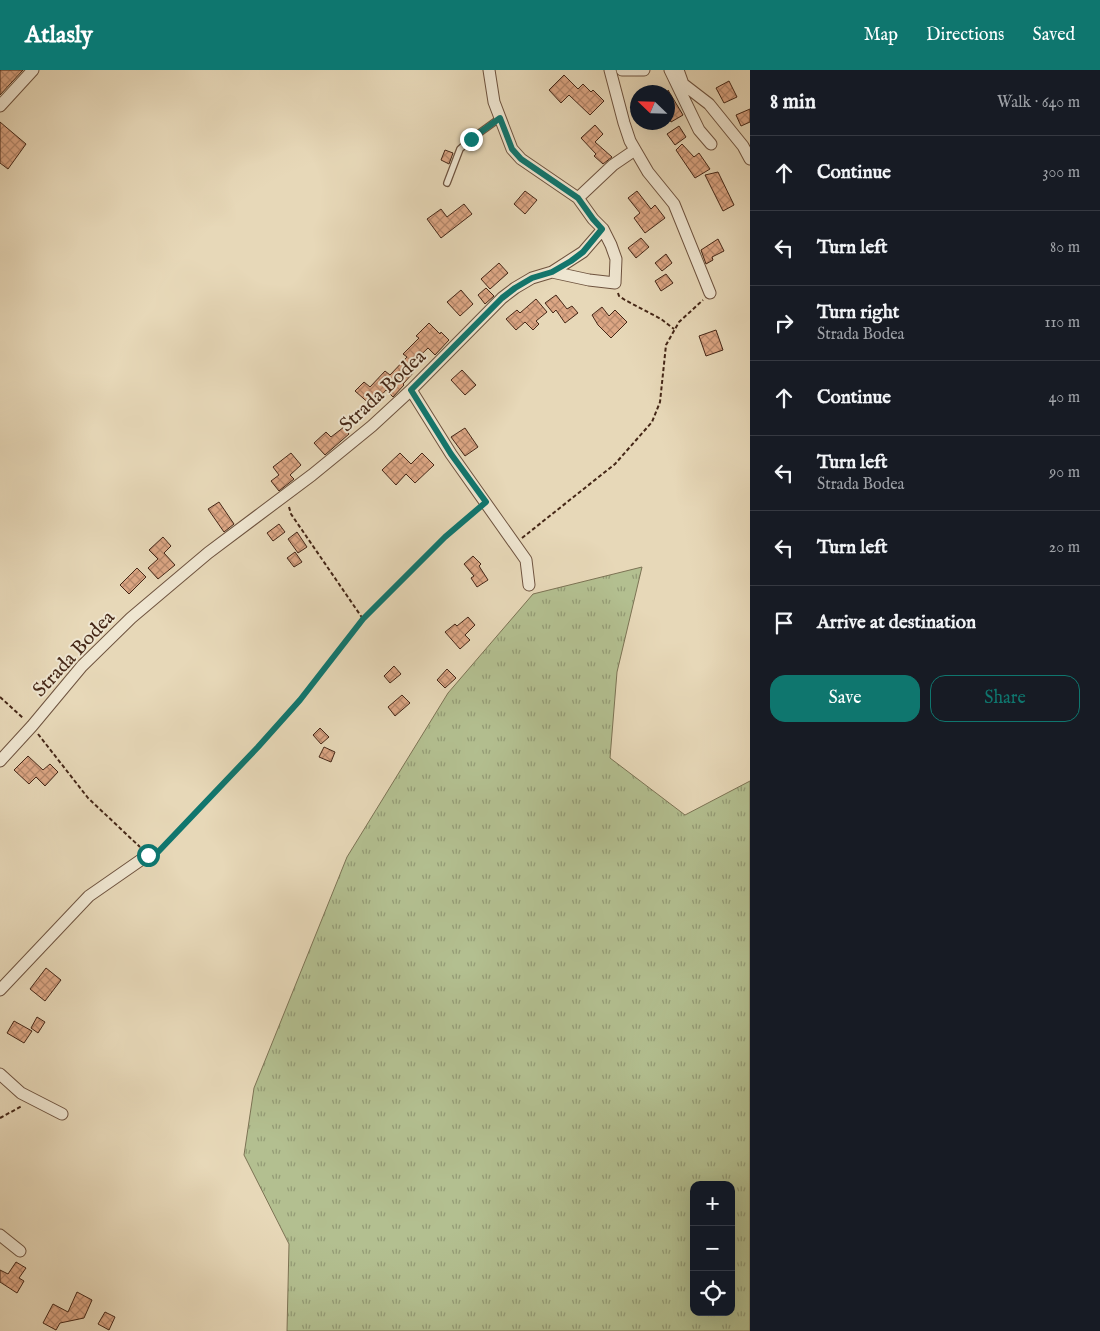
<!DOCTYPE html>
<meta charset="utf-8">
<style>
body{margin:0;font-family:"IM FELL English",serif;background:#20242c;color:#f1f3f6}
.controls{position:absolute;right:15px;bottom:15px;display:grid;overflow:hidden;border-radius:10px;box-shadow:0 5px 20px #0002}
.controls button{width:45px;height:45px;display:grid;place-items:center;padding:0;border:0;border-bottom:1px solid #363941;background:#171b24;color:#f1f3f6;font:25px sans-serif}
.compass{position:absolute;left:630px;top:15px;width:45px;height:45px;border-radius:50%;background:#171b24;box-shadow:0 5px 20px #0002;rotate:293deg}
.stop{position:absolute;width:15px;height:15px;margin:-11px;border:4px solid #0f766e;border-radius:50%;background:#fff}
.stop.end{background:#0f766e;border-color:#fff;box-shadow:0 1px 5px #0008}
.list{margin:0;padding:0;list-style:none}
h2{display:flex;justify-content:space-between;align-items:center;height:65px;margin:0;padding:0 20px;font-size:21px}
h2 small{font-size:16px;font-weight:400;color:#9ea1a6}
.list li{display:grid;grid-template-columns:32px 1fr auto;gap:15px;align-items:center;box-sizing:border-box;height:75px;padding:0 20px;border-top:1px solid #363941}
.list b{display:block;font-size:19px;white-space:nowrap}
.list p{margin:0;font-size:16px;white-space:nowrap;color:#9ea1a6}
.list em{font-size:16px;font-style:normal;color:#9ea1a6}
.actions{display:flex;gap:10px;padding:15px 20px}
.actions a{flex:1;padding:11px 0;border:1px solid #0f766e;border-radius:15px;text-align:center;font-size:18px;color:#0f766e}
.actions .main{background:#0f766e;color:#fff}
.icon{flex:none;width:28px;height:28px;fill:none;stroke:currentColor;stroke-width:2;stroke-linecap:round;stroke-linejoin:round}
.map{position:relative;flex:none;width:750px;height:1261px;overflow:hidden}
header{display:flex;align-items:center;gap:30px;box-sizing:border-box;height:70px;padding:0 25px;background:#0f766e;color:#fff}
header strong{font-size:24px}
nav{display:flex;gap:28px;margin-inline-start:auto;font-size:18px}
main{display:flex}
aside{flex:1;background:#171b24}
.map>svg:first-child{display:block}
.grass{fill:url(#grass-tufts);stroke:#7c7354;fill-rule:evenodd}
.building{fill:url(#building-cross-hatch);stroke:#452717}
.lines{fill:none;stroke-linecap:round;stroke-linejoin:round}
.service-casing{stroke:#6e533f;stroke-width:8}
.minor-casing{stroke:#6e533f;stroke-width:13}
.path{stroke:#452717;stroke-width:2;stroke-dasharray:4 2.5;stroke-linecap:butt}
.service{stroke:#efe6d1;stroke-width:5.5}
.minor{stroke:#efe6d1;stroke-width:11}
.route{stroke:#0f766e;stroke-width:6}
.labels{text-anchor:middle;stroke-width:4;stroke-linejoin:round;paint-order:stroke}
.street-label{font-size:20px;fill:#452717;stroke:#efe6d1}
</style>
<header>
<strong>Atlasly</strong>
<nav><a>Map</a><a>Directions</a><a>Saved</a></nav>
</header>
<main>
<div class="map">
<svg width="750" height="1261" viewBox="0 0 750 1261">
<defs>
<pattern id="grass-tufts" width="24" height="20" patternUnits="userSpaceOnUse" patternTransform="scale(1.25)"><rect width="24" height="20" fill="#b3bf90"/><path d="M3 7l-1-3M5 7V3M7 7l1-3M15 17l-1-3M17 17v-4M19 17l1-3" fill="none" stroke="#939b75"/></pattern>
<pattern id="building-cross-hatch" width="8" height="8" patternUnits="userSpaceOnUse" patternTransform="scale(1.25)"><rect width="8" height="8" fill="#dca684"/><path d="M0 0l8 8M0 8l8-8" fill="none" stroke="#b4876b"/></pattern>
</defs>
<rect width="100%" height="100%" fill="#e7d8b8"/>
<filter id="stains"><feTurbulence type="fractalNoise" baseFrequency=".004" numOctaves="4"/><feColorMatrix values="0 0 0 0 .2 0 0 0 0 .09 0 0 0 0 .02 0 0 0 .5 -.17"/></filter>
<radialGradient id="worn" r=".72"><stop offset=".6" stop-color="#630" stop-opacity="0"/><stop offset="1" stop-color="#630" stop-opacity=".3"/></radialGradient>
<path class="grass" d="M642 497 617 602 610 688 685 745 750 711V1261H287L289 1174 244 1085 254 1018 347 787 448 623 533 524ZM694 1115H731V1242H694Z"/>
<path class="building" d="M0 0H23L0 25Z
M564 5 578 19 583 14 591 22 593 20 604 31 590 45 569 25 561 33 549 20Z
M729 11 737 27 724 33 716 18Z
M668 20 683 45 671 52 668 47Z
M750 39V52L741 56 736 45Z
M0 52 26 74 8 99 0 93Z
M595 55 603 64 595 72 612 87 603 94 594 86 596 84 581 68Z
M679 56 686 67 675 75 667 64Z
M682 74 694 87 699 83 710 99 695 108 676 80Z
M445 80 453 83 449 94 441 90Z
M718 102 734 135 723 141 705 105Z
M525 121 537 130 525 144 514 134Z
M637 121 651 139 655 135 665 148 645 163 634 148 640 143 628 128Z
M464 134 472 144 441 168 427 149 441 139 447 147Z
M641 168 649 177 636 188 628 178Z
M718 169 724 181 712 187 713 190 706 194 701 180Z
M666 184 672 193 662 201 655 193Z
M499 193 508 203 490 219 481 209Z
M666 204 673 213 661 221 655 211Z
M486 218 494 226 485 234 478 225Z
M461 220 473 234 460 246 447 232Z
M556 225 567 239 572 236 578 243 565 253 556 240 553 243 545 233Z
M536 229 547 242 536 251 539 254 533 260 525 252 516 260 506 249 517 240 520 243Z
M602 237 609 246 615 240 627 252 611 268 598 255 592 245Z
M429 253 440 264 441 262 449 270 435 285 428 278 408 297 414 302 403 314 404 315 393 327 386 320 372 336 355 321 364 312 370 317 385 301 390 305 407 287 403 284 419 268 416 266Z
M716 260 723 280 706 286 699 266Z
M462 300 476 315 465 325 451 310Z
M344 357 349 364 325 385 314 373 326 362 331 367Z
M465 358 478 377 465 386 451 367Z
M291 383 301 395 290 405 294 409 279 421 271 411 279 405 273 397Z
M400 383 411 394 422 383 434 395 415 413 406 404 396 415 382 400Z
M219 432 234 454 224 462 208 439Z
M279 454 285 462 273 471 267 463Z
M297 462 307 477 298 483 288 469Z
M163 467 171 476 164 483 175 495 158 509 148 498 158 489 149 480Z
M295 482 302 492 294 497 287 488Z
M473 486 481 494 479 496 488 510 477 517 471 508 474 506 464 494Z
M137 498 146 507 129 524 120 515Z
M468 547 475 555 465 565 470 570 460 579 445 562 455 554 457 556Z
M394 596 401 604 390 613 384 606Z
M447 599 456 608 445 618 437 610Z
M402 625 410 633 395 646 388 637Z
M320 658 329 667 321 674 313 665Z
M324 677 335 682 331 692 319 687Z
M28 686 43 700 50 694 58 702 45 716 36 707 29 714 14 700Z
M46 898 61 910 45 931 30 919Z
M37 947 45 952 38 963 31 958Z
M14 951 32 961 24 973 7 963Z
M16 1192 26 1198 19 1208 24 1211 17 1223 0 1212V1200L8 1204Z
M77 1222 92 1230 84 1248 60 1253 56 1260 43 1253 53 1234 68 1242Z
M105 1242 115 1247 109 1260 98 1254Z"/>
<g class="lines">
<defs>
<path id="service" d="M447 113 460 79 471 69 500 48"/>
<path id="minor" d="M610 0 624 53 630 71 648 102 674 134 710 223
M622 0H644
M670 0 699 60 711 74
M678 0 683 14 709 34 743 76 750 89
M0 36 33 0
M578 128 613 95 635 80
M552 202 583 182 603 159
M411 320 451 384 526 490 529 515
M0 691 32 656 82 596 131 548 208 483 312 405 372 356 411 320 502 228 515 218 532 208 552 202 589 210 615 213 616 189 611 175 603 159 593 149 578 128 521 89 512 79 494 32 489 0
M0 920 89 826 148 785
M0 1004 21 1023 62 1044
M0 1165 20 1181"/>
</defs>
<use href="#service" class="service-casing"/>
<use href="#minor" class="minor-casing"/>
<path class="path" d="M618 223 619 226 625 230 661 249 674 259
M289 437 291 444 363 549
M522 468 615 394 652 352 660 332 666 275 679 252 703 230
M0 627 23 648
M38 664 88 728 140 777
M159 781 258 677 300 631 363 549 445 467 476 440
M0 1048 22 1036"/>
<use href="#service" class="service"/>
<use href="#minor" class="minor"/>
</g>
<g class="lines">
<path class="route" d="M148 785 158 782 258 677 300 630 363 549 445 467 486 432 451 384 411 320 502 228 515 218 532 208 552 202 571 191 583 182 602 159 593 149 578 128 521 89 512 79 500 48 471 69"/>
</g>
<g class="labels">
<g class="street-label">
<text transform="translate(382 320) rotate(-43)" y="7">Strada Bodea</text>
<text transform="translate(73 583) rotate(-47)" y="7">Strada Bodea</text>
</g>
</g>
<rect width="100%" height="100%" filter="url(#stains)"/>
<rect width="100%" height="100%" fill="url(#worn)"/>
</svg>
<div class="controls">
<button>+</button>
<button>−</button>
<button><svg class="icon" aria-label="locate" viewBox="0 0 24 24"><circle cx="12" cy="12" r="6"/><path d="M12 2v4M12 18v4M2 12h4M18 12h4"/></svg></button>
</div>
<svg class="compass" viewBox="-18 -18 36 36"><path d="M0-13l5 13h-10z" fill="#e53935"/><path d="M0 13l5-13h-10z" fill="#9ea1a6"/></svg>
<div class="stop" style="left:148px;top:785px"></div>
<div class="stop end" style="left:471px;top:69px"></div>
</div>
<aside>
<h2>8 min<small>Walk · 640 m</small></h2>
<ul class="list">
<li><svg class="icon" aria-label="ahead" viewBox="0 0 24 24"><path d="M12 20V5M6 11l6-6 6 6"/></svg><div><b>Continue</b></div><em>300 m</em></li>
<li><svg class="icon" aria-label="left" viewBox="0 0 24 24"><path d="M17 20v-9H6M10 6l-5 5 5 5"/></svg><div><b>Turn left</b></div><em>80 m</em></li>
<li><svg class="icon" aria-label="right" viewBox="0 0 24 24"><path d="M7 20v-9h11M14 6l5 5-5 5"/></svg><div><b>Turn right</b><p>Strada Bodea</p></div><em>110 m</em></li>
<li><svg class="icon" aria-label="ahead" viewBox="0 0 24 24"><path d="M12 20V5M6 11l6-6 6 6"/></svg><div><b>Continue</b></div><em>40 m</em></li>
<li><svg class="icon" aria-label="left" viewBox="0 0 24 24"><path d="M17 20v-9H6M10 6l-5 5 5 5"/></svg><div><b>Turn left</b><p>Strada Bodea</p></div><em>90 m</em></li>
<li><svg class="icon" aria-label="left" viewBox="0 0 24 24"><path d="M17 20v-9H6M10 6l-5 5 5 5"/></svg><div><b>Turn left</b></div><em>20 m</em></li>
<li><svg class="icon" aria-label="arrive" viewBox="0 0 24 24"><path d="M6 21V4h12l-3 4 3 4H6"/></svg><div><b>Arrive at destination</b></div></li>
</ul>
<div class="actions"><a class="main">Save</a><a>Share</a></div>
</aside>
</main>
